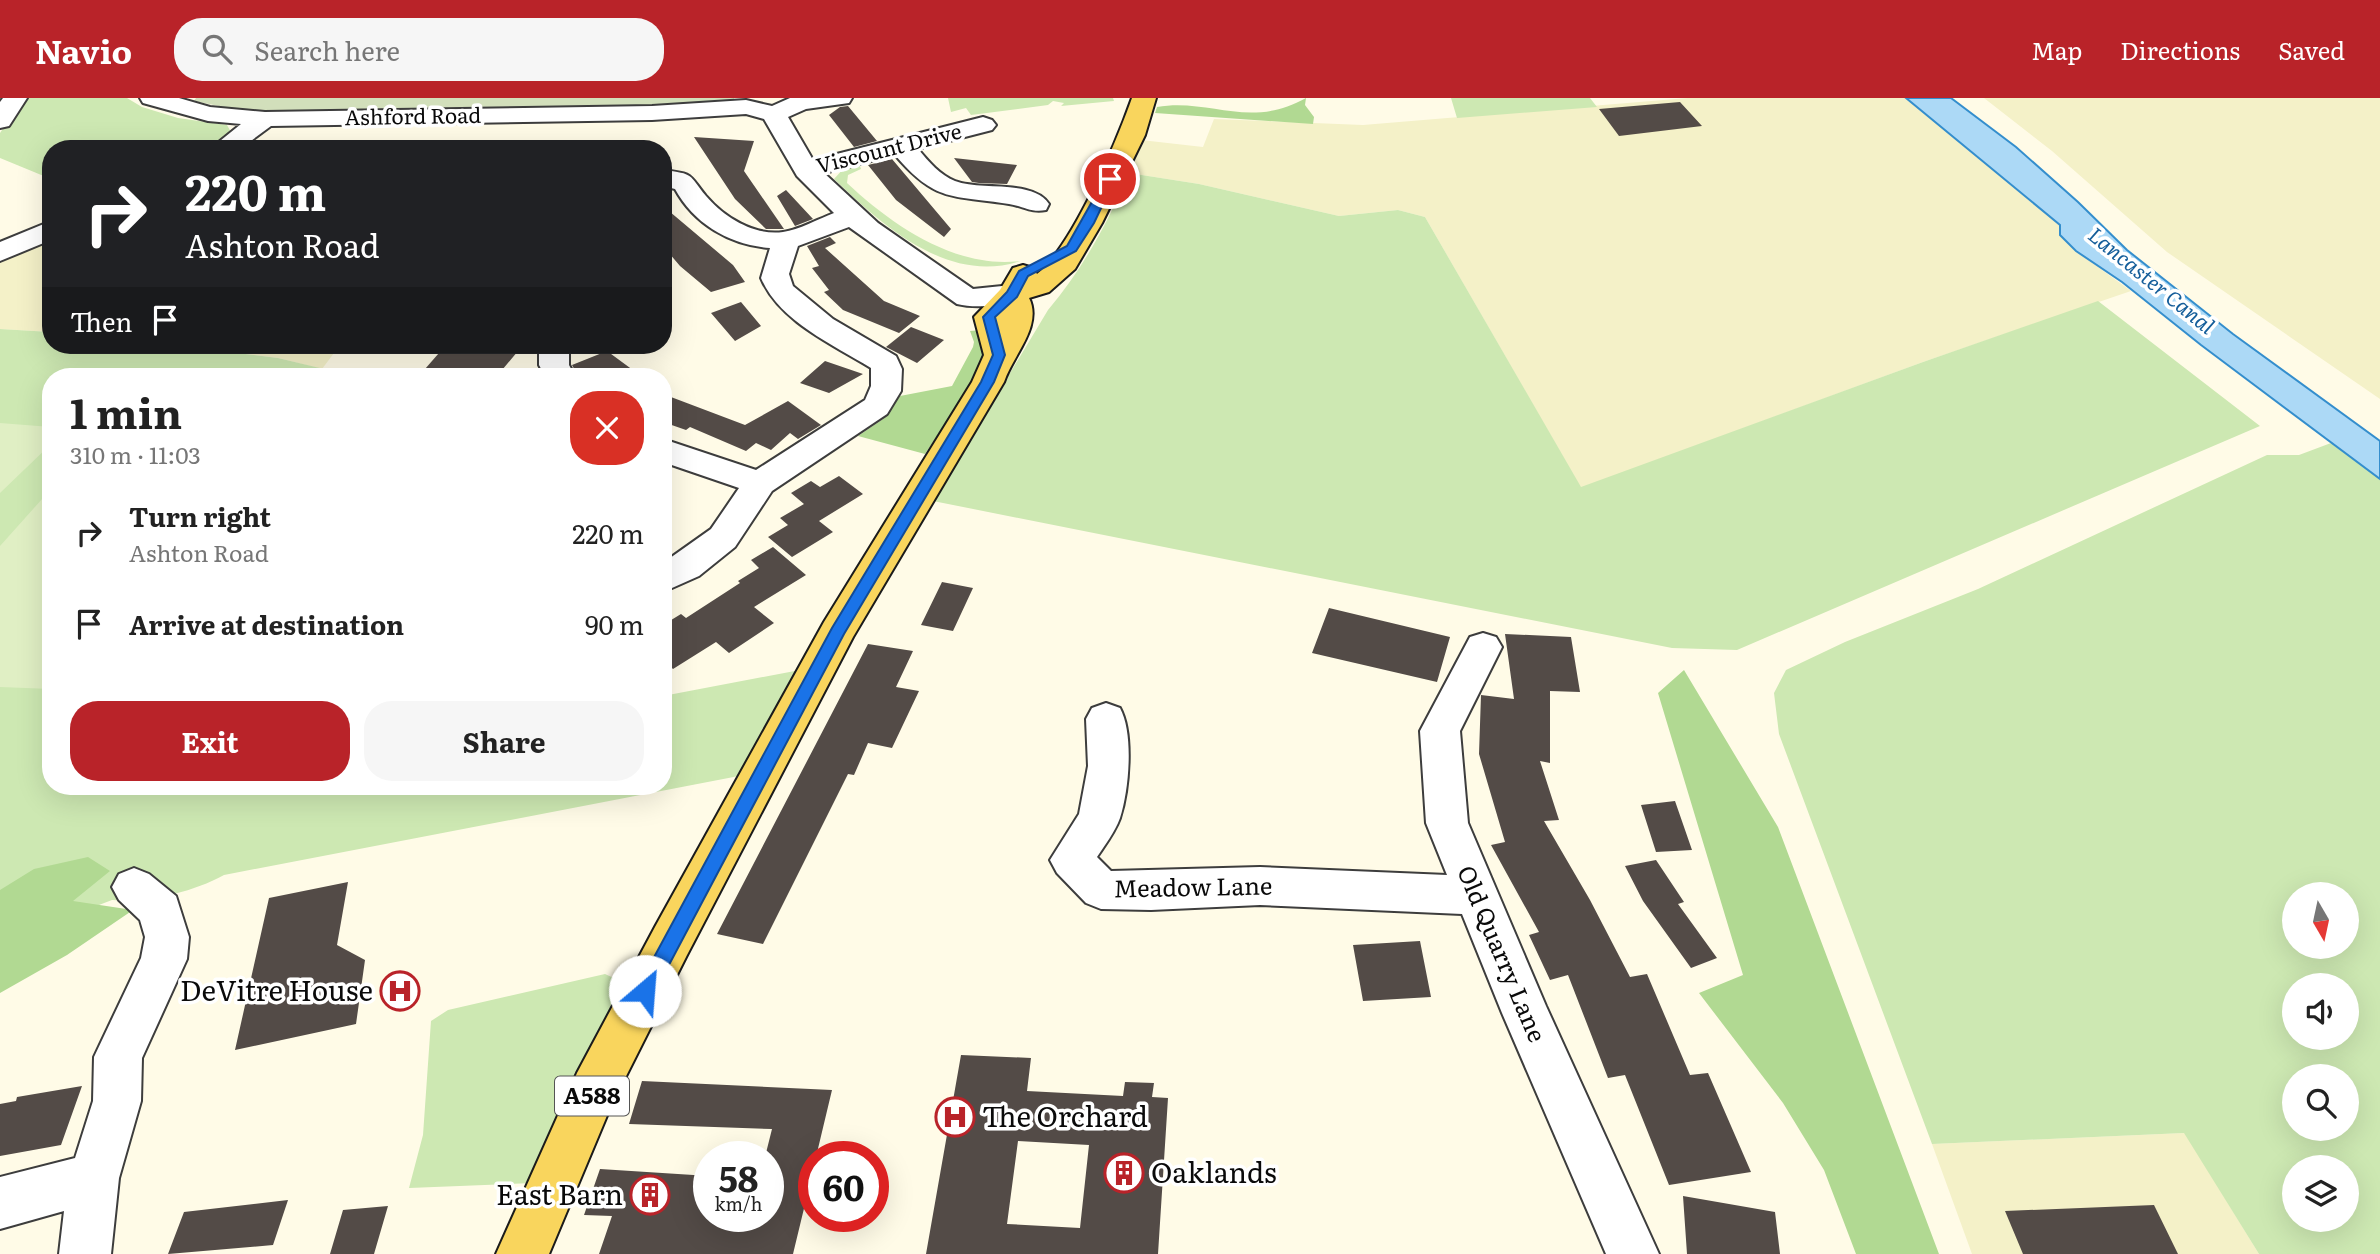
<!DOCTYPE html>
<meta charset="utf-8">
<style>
body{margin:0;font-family:Literata,serif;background:#f6f6f6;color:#222;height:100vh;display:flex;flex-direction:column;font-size:26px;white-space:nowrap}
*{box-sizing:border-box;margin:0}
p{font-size:23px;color:#767676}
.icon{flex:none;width:38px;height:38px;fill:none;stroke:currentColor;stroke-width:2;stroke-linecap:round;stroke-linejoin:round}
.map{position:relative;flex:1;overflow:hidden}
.panel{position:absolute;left:42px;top:270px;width:630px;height:427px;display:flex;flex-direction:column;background:#fff;border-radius:28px;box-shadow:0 7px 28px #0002}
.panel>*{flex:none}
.hud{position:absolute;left:42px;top:42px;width:630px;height:214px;border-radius:28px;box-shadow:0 7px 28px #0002;background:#202124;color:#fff;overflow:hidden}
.needle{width:46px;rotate:171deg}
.fabs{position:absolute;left:2282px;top:784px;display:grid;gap:14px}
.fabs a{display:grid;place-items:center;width:77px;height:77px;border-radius:50%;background:#fff;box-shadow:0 7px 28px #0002;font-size:35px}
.speed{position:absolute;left:693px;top:1043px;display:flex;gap:14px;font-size:35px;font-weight:700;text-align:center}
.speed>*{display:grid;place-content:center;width:91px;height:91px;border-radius:50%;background:#fff;box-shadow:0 7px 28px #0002;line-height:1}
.speed small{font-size:18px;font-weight:400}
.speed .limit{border:10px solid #d22;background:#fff;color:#111}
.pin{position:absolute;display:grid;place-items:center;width:60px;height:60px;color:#fff;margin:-30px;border:4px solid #fff;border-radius:50%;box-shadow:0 2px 7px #0007}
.me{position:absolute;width:77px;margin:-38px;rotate:27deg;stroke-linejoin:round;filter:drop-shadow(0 0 5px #0008)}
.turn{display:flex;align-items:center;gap:24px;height:147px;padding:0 28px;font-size:32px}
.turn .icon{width:91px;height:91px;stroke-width:2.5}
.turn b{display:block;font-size:49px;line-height:60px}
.then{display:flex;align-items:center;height:66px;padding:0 28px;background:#0003;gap:14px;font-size:26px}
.round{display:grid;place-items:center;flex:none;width:74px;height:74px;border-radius:28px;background:#f6f6f6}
.overview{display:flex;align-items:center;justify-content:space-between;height:119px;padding:0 28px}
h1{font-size:42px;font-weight:700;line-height:52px}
.cta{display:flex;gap:14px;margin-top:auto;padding:14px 28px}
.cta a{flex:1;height:80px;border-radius:28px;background:#b92329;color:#fff;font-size:28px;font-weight:700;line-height:80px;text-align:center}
.cta a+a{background:#f6f6f6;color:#222}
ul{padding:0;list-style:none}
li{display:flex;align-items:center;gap:21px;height:91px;padding:0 28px}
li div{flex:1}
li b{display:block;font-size:26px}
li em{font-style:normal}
header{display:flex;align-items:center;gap:42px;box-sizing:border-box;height:98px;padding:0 35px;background:#b92329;color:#fff}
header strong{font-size:33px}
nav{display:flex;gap:38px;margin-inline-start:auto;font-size:24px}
.search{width:490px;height:63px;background:#f6f6f6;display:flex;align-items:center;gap:18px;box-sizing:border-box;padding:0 24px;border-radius:28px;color:#767676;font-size:26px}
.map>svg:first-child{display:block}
.farmland{fill:#f4f1c8}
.green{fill:#cde8b2;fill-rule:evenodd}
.forest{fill:#b1d992}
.cemetery{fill:#d2dfbb}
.pitch{fill:#e0efc4}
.water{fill:#acd9f6;stroke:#348ecd;stroke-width:2}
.building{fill:#534b47;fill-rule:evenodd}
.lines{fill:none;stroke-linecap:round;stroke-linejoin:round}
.minor-casing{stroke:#3d3d3d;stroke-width:4}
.major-casing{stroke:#1b1b1b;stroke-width:4}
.minor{fill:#fff;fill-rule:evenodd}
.major{fill:#f9d55d;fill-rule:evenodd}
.route{fill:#1a73e8;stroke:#114b97;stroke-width:2}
.labels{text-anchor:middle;stroke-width:7;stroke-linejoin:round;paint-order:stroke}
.far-street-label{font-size:21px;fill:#0a0a0a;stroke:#fff}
.far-water-label{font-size:21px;font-style:italic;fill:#155e9a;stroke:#fff}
.shield{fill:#fff;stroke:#545454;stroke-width:2}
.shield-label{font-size:23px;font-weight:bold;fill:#0a0a0a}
.street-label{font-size:24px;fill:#0a0a0a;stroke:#fff}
.near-poi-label{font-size:28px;fill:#0a0a0a;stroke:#fff;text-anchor:end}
</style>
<header>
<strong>Navio</strong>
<div class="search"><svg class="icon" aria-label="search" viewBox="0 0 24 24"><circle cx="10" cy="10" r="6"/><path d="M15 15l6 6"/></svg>Search here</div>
<nav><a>Map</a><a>Directions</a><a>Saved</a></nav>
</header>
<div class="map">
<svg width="2380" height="1156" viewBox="0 0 2380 1156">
<rect width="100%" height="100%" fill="#fffbe7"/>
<!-- farmland -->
<path class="farmland" d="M1688 0H1906L2060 127V137L2076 153 2131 193 1923 264 1581 390 1425 119 1398 112 1339 118 1199 86 1129 75 1141 42 1203 49 1214 21 1363 27Z
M1984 0H2380V301L2167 154 2052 53Z
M51 139V234L0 231V163Z
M171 247H340L322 271 278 260Z
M2185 1035 2259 1156H1972L1932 1046Z"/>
<!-- green -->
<path class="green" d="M24 0H127L142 9 178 20 227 27 232 36 207 51H51V81L0 60V35Z
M948 0H1113L1114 3 1061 8 1064 5 1053 3 1048 7 971 17 966 10 951 14Z
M1451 0H1590L1597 9 1457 20Z
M859 65 861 71 848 77 847 85C892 127 955 171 1020 163 948 187 882 127 834 81L845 69Z
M1129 75 1199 86 1339 118 1398 112 1425 119 1581 389 1923 264 2098 203 2260 328 1737 552 1672 550 933 403 1048 212C1084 169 1107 126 1129 75Z
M0 231 51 234V247H171L278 260 353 278H51V688H663V598L800 572 744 677 224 777C191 795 149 804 112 802L0 845Z
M2331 345 2380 381V1156H2259L2184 1035 1932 1046 1779 636 1774 595 1786 572 1845 544 1978 491 2267 357H2299ZM2294 796H2347V849H2294ZM2294 887H2347V940H2294ZM2294 978H2347V1031H2294ZM2294 1069H2347V1122H2294Z
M605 876 616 881 613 903 533 1085 409 1090 423 1037 431 923 448 912Z"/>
<!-- forest -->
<path class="forest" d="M1306 0 1305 7 1314 19 1313 26 1155 15 1157 9C1211 0 1248 32 1306 0Z
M982 232 985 252 977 278 925 356 858 338 883 321 900 298 952 288 973 249 974 244 970 233Z
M1684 572 1778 729 1939 1156H1856L1824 1072 1783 1005 1699 895 1743 877 1658 595Z
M88 759 110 773 73 803 133 812 67 857 0 895V792L34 771Z"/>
<!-- cemetery -->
<path class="cemetery" d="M196 0H734V4L659 6 643 9 290 14 234 11 194 3Z"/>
<!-- pitch -->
<path class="pitch" d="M0 325 51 329V346L0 395Z
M51 391V591L0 589V448Z"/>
<!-- water -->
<path class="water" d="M1906 0H1951L2016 49 2078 104 2127 152 2233 236 2380 343V381L2201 247 2122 184 2076 153 2060 137V127Z"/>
<!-- building -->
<path class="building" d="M1680 4 1702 28 1619 38 1599 11Z
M848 8 877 43 854 49 829 17 840 9Z
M694 39 754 43 744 73 784 131H766L735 101Z
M954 60 1017 67 1007 86 979 85 972 84Z
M892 61 951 131 944 139 896 102 868 67Z
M786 92 813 121 795 128 777 98Z
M663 108 733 167 745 184 711 194 680 168 663 148Z
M830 139 836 145 825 150 884 203 920 218 899 235 843 212 824 194 829 192 812 170 819 168 807 148Z
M741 204 761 228 735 243 711 215Z
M911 229 944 242 917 265 886 249Z
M446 247H523L497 278 425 271Z
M607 253 641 278H578L572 267Z
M825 263 863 276 829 295 800 285Z
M663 296 745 327 788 303 821 327 798 341 790 335 771 352 756 345 746 353 690 329 686 332 663 324Z
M839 378 863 396 819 423 833 434 792 459 768 439 788 427 780 420 804 406 791 395 811 383 820 389Z
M773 449 806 477 754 509 774 525 729 555 716 544 673 571 663 561V527L681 516 686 520 740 485 738 483 759 470 751 462Z
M942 484 973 490 953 533 921 527Z
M1329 510 1450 539 1437 584 1312 555Z
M1505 536 1571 539 1580 594 1550 593V665L1540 663 1559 722 1544 723 1590 802 1630 879 1647 876 1690 977 1708 975 1751 1074 1669 1087 1625 977 1608 980 1568 877 1550 882 1529 837 1539 834 1491 747 1505 744 1479 656 1481 597 1514 601Z
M868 546 913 553 896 589 919 593 892 650 868 645 854 677 848 676 763 846 717 836Z
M1675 703 1692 752 1656 754 1641 707Z
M1656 762 1684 804 1678 806 1717 860 1691 870 1643 803 1625 768Z
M348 784 337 847 365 862 356 926 235 952 269 800Z
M1420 843 1431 899 1363 903 1353 847Z
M961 957 1031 960 1027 993 1123 998 1125 984 1154 985 1152 999 1168 1000 1158 1156H926ZM1018 1043 1089 1047 1080 1130 1007 1126Z
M642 983 832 992 816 1059H814V1069L793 1156H599L612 1118 584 1117 600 1071 709 1078V1118H768V1059H765L772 1031 629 1026Z
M82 988 61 1047 0 1058V1006L16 1003 17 999Z
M1683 1098 1775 1114 1780 1156H1687Z
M288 1102 273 1147 168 1156 184 1114Z
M2154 1107 2178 1156H2023L2005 1113Z
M388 1108 374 1156H330L343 1112Z"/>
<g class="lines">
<!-- minor casing -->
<g class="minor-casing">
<path id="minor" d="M3 0H27L9 28 0 30V4Z
M140 0H179L210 9 265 14 652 8 746 2 772 8 790 0H852L849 5 806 11 788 19 813 62 983 19 992 22 996 27 992 32 918 51C929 64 940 77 955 83 981 93 1033 81 1049 106L1046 112C1031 115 1023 108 1009 106 952 97 936 105 895 57L824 75 878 125 973 191 1012 187 1022 190 1027 196 1022 202C1002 207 977 211 957 206L849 129 798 148 789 176 793 188 833 221 896 258 902 271 901 293 887 316 772 393 735 449 699 478 663 494V465L711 431 739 390 663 364V341L756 372 865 302 871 288V270C832 246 779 223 761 180L770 150C730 147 694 126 675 91L663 88V72C695 76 688 76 706 98 724 119 754 138 783 134 799 132 818 121 834 115L797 78 764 21 746 16 652 22 271 28 240 51H210L241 26 208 23 143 5Z
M51 123V142L0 163V144Z
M539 247H569V267L575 278H545L539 267Z
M1483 535 1496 539 1502 549 1460 633 1468 725 1546 908 1659 1156H1606L1502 915 1462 816 1260 807 1151 812 1101 811 1086 805 1057 775 1050 762 1079 716 1088 668 1086 621 1092 610 1106 605 1120 610C1134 636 1129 692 1120 720 1115 734 1105 747 1097 759L1111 773 1260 769 1447 777 1426 725 1420 633 1470 539Z
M134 770 149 776 176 798 189 839 187 861 142 960 141 1003 119 1080 111 1156H59L64 1113 0 1131V1079L75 1060 93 1003 94 959 141 860 145 839 140 822 119 802 112 789 119 776Z"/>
</g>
<!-- major casing -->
<g class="major-casing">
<path id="major" d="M1132 0H1156L1145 37 1102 125 1075 171 1049 194 1029 200C1043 228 1013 257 1004 284L853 539 687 857 611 1008 549 1156H496L577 975 655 829 824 524 972 284 984 257 974 219 1000 192 1013 170 1023 167 1033 170 1037 176C1072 149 1117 43 1132 0Z"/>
</g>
<!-- minor -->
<use href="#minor" class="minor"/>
<!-- major -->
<use href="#major" class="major"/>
</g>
<!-- route -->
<path class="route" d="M1106 79 1115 81 1094 125 1076 153 1028 178 1017 199 995 219 1005 257 994 284 844 536 652 899 645 902 639 899 636 893 639 887 832 530 981 284 993 257 983 219 1007 194 1019 173 1067 148Z"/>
<!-- icons -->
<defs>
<g id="hospital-ring" transform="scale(2.0125)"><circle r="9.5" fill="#fff" stroke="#b92329" stroke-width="1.5"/><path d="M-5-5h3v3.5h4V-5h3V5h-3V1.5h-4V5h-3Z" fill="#b92329"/></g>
<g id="building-ring" transform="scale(2.0125)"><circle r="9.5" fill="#fff" stroke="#b92329" stroke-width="1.5"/><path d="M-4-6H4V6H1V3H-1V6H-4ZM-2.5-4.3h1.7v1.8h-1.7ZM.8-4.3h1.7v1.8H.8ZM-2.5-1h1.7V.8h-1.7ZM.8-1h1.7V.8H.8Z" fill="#b92329"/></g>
</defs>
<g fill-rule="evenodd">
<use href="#hospital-ring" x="400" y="893"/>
<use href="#hospital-ring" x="955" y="1019"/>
<use href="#building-ring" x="1124" y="1075"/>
<use href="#building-ring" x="650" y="1097"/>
</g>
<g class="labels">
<!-- far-street labels -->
<g class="far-street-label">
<text transform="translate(413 19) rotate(-1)" y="7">Ashford Road</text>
<text transform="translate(889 51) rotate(-14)" y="7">Viscount Drive</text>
</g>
<!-- far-water labels -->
<g class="far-water-label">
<text transform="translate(2151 183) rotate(39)" y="7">Lancaster Canal</text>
</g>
<!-- shield labels -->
<rect class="shield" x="555" y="978.5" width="74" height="39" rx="5"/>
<g class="shield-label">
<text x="592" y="1006">A588</text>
</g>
<!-- street labels -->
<g class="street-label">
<text transform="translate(1193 790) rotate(-1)" y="8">Meadow Lane</text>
<text transform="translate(1501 856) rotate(67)" y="8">Old Quarry Lane</text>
</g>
<!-- near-poi labels -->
<g class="near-poi-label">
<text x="373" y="903">DeVitre House</text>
<text x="982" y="1029" text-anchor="start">The Orchard</text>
<text x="1151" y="1085" text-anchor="start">Oaklands</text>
<text x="623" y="1107">East Barn</text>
</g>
</g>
</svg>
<div class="fabs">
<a><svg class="needle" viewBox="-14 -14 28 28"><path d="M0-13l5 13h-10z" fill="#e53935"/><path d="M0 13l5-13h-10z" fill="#767676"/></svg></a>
<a><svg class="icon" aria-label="sound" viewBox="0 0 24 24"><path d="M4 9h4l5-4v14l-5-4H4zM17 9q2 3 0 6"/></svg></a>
<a><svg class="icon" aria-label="search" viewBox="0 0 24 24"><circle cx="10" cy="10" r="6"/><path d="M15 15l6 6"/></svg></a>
<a><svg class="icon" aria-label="layers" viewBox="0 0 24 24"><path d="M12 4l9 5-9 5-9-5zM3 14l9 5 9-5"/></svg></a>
</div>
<div class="speed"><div>58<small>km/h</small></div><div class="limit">60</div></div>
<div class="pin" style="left:1110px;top:81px;background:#d93025"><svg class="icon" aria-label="arrive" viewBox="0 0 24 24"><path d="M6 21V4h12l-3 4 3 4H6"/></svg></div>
<svg class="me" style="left:645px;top:893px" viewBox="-20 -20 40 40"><circle r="19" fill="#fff"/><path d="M0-13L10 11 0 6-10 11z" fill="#1a73e8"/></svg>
<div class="hud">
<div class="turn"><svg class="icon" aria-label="right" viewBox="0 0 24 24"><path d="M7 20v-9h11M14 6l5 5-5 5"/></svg><div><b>220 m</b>Ashton Road</div></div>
<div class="then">Then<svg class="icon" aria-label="arrive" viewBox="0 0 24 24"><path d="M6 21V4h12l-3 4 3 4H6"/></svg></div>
</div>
<section class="panel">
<div class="overview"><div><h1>1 min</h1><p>310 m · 11:03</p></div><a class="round" style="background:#d93025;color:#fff"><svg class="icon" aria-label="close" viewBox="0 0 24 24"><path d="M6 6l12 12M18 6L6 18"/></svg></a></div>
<ul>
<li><svg class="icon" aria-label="right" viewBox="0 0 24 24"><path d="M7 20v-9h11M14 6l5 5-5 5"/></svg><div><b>Turn right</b><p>Ashton Road</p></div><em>220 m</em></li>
<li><svg class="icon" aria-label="arrive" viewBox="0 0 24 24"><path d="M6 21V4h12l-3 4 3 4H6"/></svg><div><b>Arrive at destination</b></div><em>90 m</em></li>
</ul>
<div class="cta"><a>Exit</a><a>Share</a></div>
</section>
</div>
